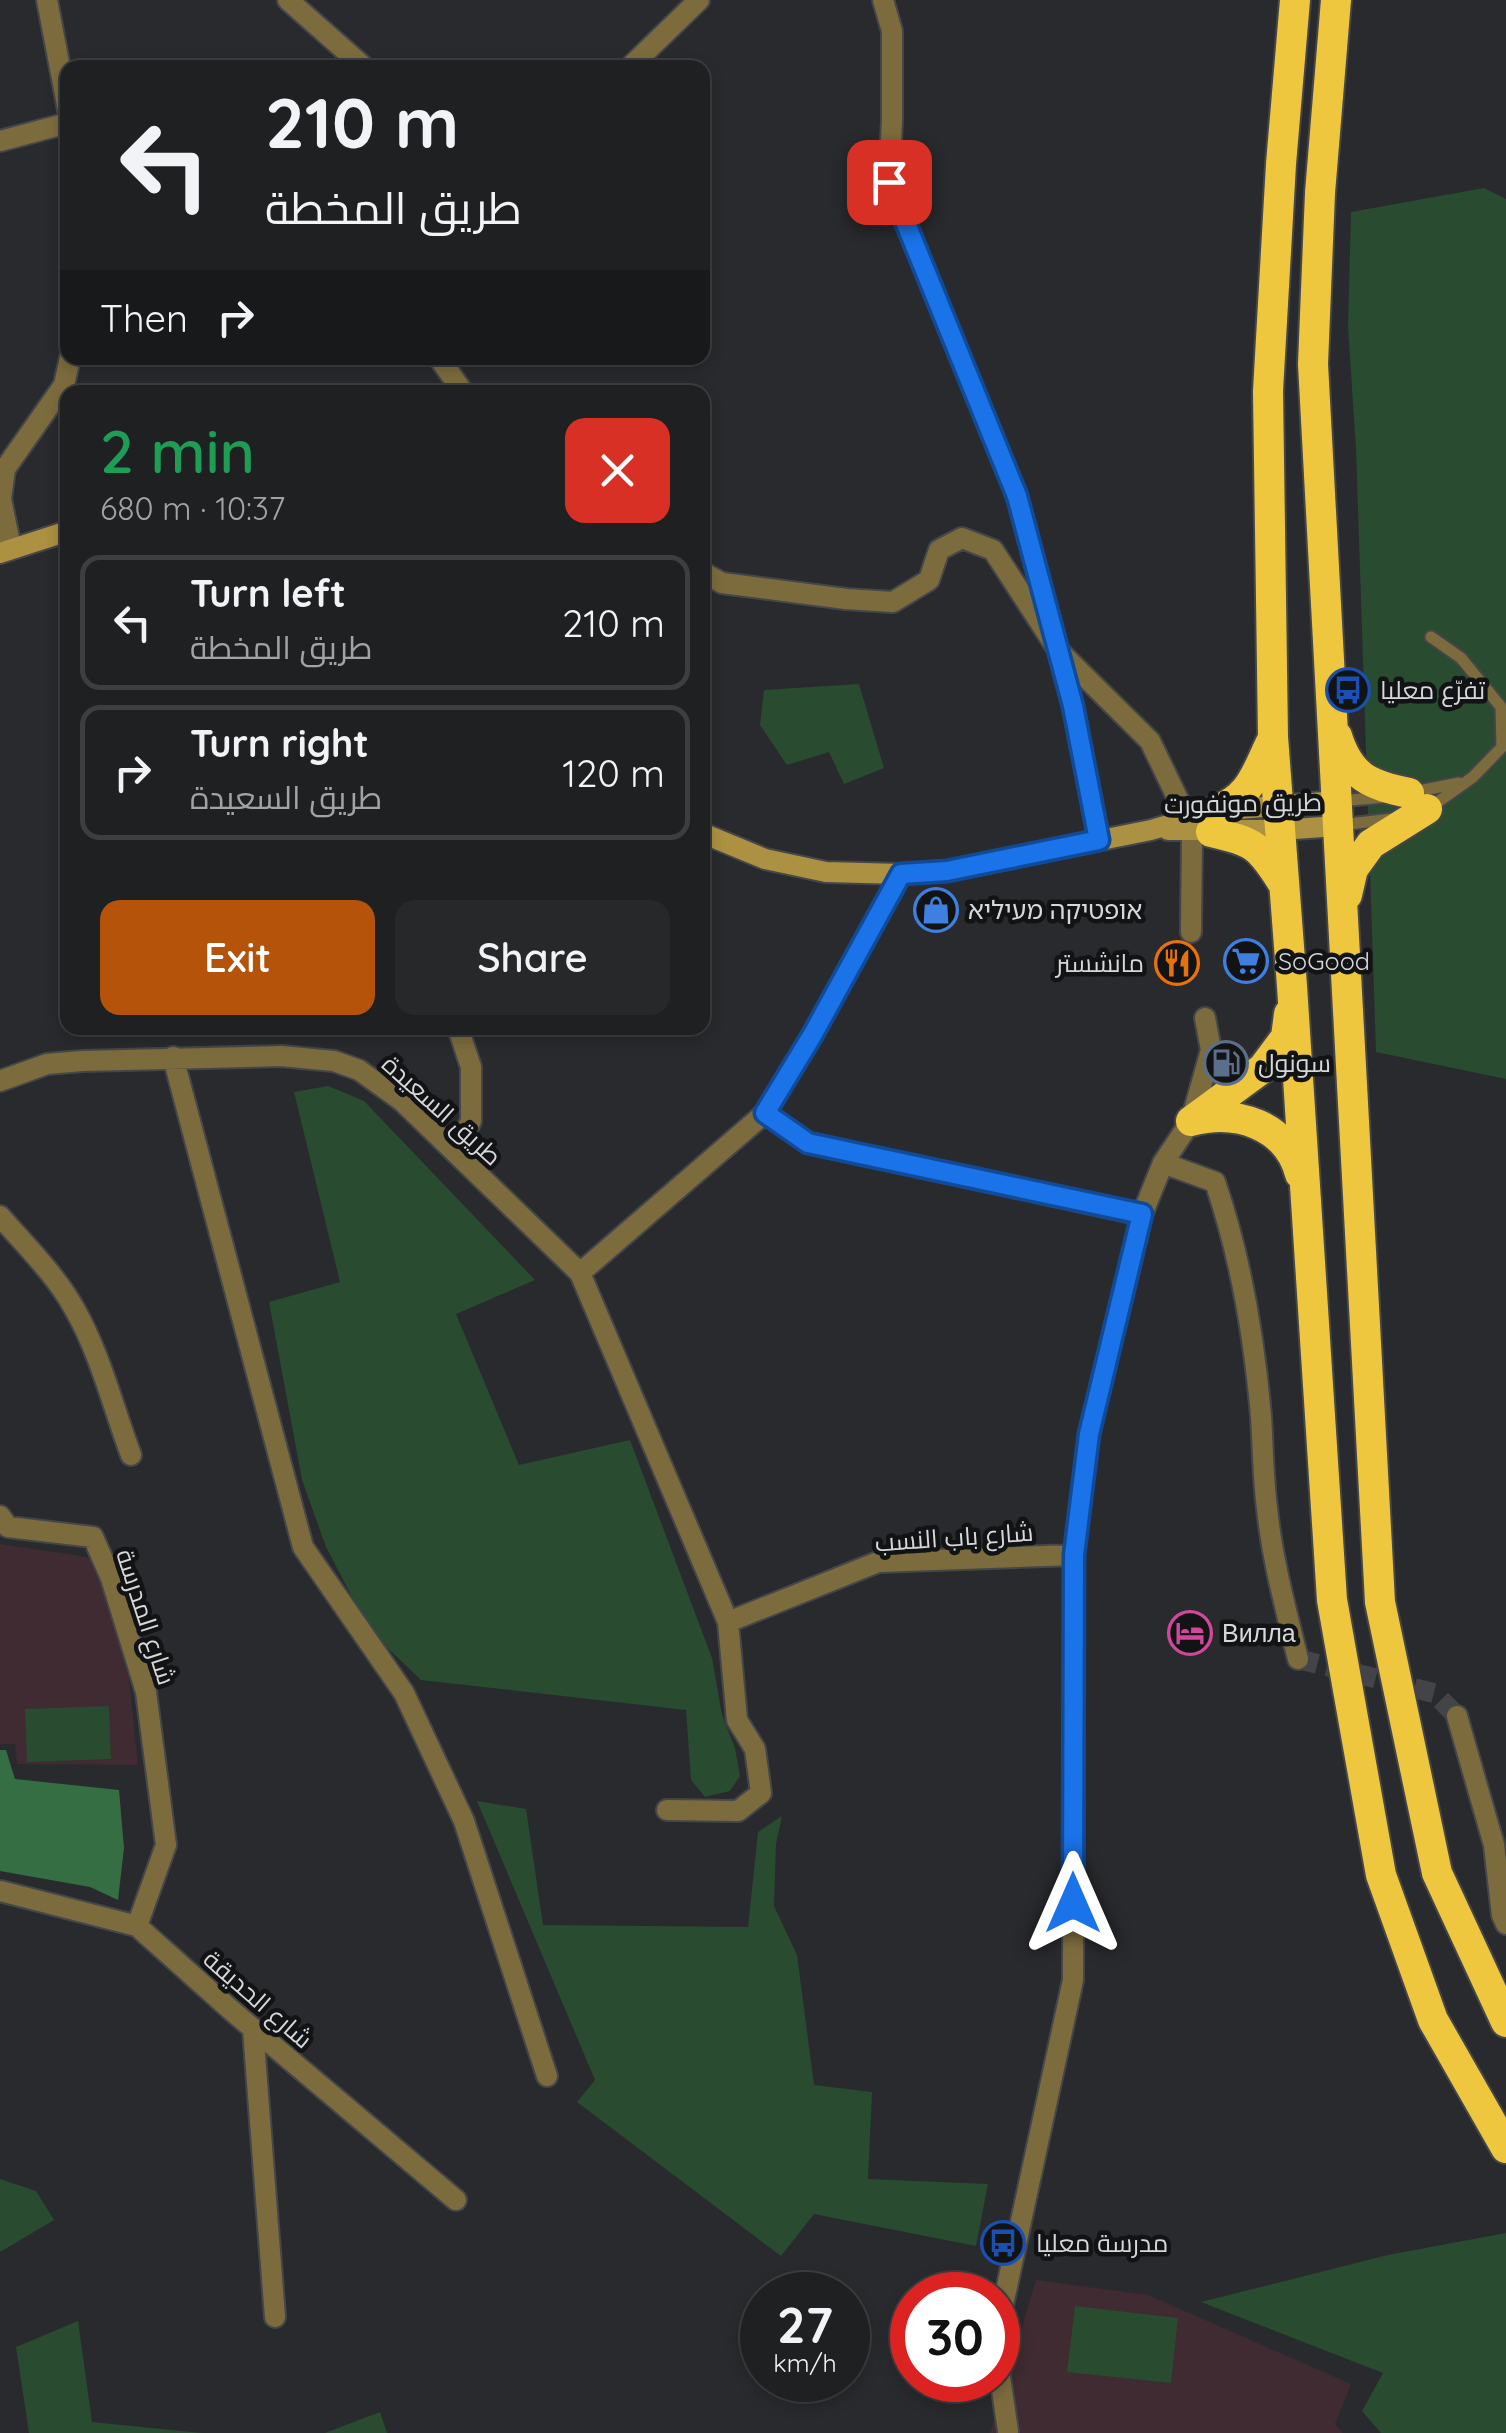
<!DOCTYPE html>
<meta charset="utf-8">
<style>
body{margin:0;font-family:Quicksand,Cairo,"Noto Sans Hebrew",sans-serif;background:#27282a;color:#f1f3f6;height:100vh;display:flex;flex-direction:column;font-size:38px;white-space:nowrap}
*{box-sizing:border-box;margin:0}
p{font-size:32px;color:#a1a3a5}
.icon{flex:none;width:55px;height:55px;fill:none;stroke:currentColor;stroke-width:2;stroke-linecap:round;stroke-linejoin:round}
.map{position:relative;flex:1;overflow:hidden}
.details{position:absolute;left:60px;top:385px;width:650px;height:650px;display:flex;flex-direction:column;background:#1f2022;border-radius:20px;box-shadow:0 5px 15px #0003,0 0 0 2px #3c3e40}
.details>*{flex:none}
.top-card{position:absolute;left:60px;top:60px;width:650px;height:305px;border-radius:20px;box-shadow:0 5px 15px #0003,0 0 0 2px #3c3e40;background:#1f2022;color:#f1f3f6;overflow:hidden}
.speed{position:absolute;left:740px;top:2272px;display:flex;gap:20px;font-size:50px;font-weight:700;text-align:center}
.speed>*{display:grid;place-content:center;width:130px;height:130px;border-radius:50%;background:#1f2022;box-shadow:0 5px 15px #0003,0 0 0 2px #3c3e40;line-height:1}
.speed small{font-size:25px;font-weight:400}
.speed .limit{border:15px solid #d22;background:#fff;color:#111}
.pin{position:absolute;display:grid;place-items:center;width:85px;height:85px;color:#fff;margin:-42px;border-radius:20px;box-shadow:0 5px 15px #0006}
.me{position:absolute;width:110px;margin:-55px;rotate:0deg;stroke-linejoin:round;filter:drop-shadow(0 0 8px #0008)}
.turn{display:flex;align-items:center;gap:35px;height:210px;padding:0 40px;font-size:45px}
.turn .icon{width:130px;height:130px;stroke-width:2.5}
.turn b{display:block;font-size:70px;line-height:85px}
.then{display:flex;align-items:center;height:95px;padding:0 40px;background:#0003;gap:20px;font-size:38px}
.round{display:grid;place-items:center;flex:none;width:105px;height:105px;border-radius:20px;background:#27282a}
.overview{display:flex;align-items:center;justify-content:space-between;height:170px;padding:0 40px}
h1{font-size:60px;font-weight:600;line-height:75px;color:#1e9e55}
.button{display:flex;gap:20px;margin-top:auto;padding:20px 40px}
.button a{flex:1;height:115px;border-radius:20px;background:#b45309;color:#fff;font-size:40px;font-weight:600;line-height:115px;text-align:center}
.button a+a{background:#27282a;color:#f1f3f6}
ul{padding:0;list-style:none}
li{display:flex;align-items:center;gap:30px;height:135px;margin:0 20px 15px;padding:0 20px;border:5px solid #3c3e40;border-radius:20px}
li div{flex:1}
li b{display:block;font-size:38px}
li em{font-style:normal}
.map>svg:first-child{display:block}
.education{fill:#3f2b31}
.green{fill:#294b30}
.forest{fill:#346e42}
.lines{fill:none;stroke-linecap:round;stroke-linejoin:round}
.street-tunnel{stroke:#434447;stroke-width:20;stroke-dasharray:20 10;stroke-linecap:butt}
.lane-casing{stroke:#454649;stroke-width:15}
.street-casing{stroke:#454649;stroke-width:24}
.secondary-casing{stroke:#454649;stroke-width:24}
.highway-casing{stroke:#454649;stroke-width:34}
.lane{stroke:#7c6c3d;stroke-width:11}
.street{stroke:#7c6c3d;stroke-width:20}
.secondary{stroke:#ab9141;stroke-width:20}
.highway{stroke:#efc73f;stroke-width:30}
.route-casing{stroke:#114b97;stroke-width:25}
.route{stroke:#1a73e8;stroke-width:18}
.labels{text-anchor:middle;stroke-width:9;stroke-linejoin:round;paint-order:stroke}
.poi-label{font-size:25px;fill:#d8d8db;stroke:#121314;text-anchor:start}
.street-label{font-size:25px;fill:#d8d8db;stroke:#121314}
</style>
<div class="map">
<svg width="1506" height="2433" viewBox="0 0 1506 2433">
<rect width="100%" height="100%" fill="#292a2d"/>
<!-- education -->
<path class="education" d="M0 1544 94 1558 129 1678 138 1765 17 1764 15 1744H0Z
M1036 2280 1148 2295 1351 2384 1335 2424 1343 2433H990Z"/>
<!-- green -->
<path class="green" d="M1484 188 1506 199V1079L1376 1052 1356 449 1348 327 1351 212Z
M859 684 884 768 844 784 829 752 787 765 760 725 764 690Z
M328 1086 364 1101 535 1280 456 1314 519 1465 630 1440 712 1658 722 1715 735 1748 740 1776 730 1791 705 1797 691 1780 686 1710 421 1680 370 1631 326 1547 302 1480 269 1302 340 1282 294 1092Z
M109 1706 111 1759 27 1762 25 1709Z
M477 1801 526 1809 543 1925 748 1927 758 1832 782 1816 776 1844 774 1906 797 1955 814 2085 872 2092 868 2179 988 2184 976 2246 814 2214 781 2256 577 2102 595 2080Z
M0 2179 36 2191 54 2220 0 2252Z
M1506 2233V2433H1381L1362 2411 1383 2373 1201 2302 1388 2255Z
M1075 2306 1178 2318 1171 2383 1067 2372Z
M78 2321 92 2422 202 2433H29L16 2347Z
M380 2412 387 2433H325Z"/>
<!-- forest -->
<path class="forest" d="M0 1750H6L15 1779 119 1790 124 1848 118 1900 90 1887 0 1871Z"/>
<g class="lines">
<!-- street-tunnel -->
<path class="street-tunnel" d="M1298 1659 1434 1693 1457 1716"/>
<!-- lane casing -->
<g class="lane-casing">
<path id="lane" d="M1408 793 1459 783
M1339 801 1385 797
M1428 809 1473 777 1502 747 1501 707 1461 658 1431 637
M1340 825 1392 819"/>
</g>
<!-- street casing -->
<g class="street-casing">
<path id="street" d="M47 0 68 110
M288 0 365 68
M883 0 892 31V120L889 182 1017 497 1073 707 1099 840
M629 68 699 0
M0 141 68 123
M439 358 463 392
M11 548 1 499 5 469 64 385 70 358
M702 572 722 583 846 599 893 602 929 580 939 550 962 538 993 550 1058 650 1150 741 1187 818
M1191 932 1192 831
M173 1057 303 1547 404 1693 464 1821 547 2076
M0 1081 47 1064 82 1061 281 1056 334 1061 359 1070 402 1101 580 1273 728 1622 737 1720 755 1749 761 1793 738 1811 667 1810
M765 1113 808 1143 1142 1215
M455 1152 471 1121V1067L458 1028
M1163 1163 1215 1182C1241 1258 1254 1336 1261 1416 1263 1447 1263 1478 1267 1508 1272 1559 1286 1610 1298 1659
M0 1216C25 1245 55 1274 74 1308 100 1353 113 1407 131 1455
M580 1273 765 1113 813 1034 901 874
M0 1516 8 1527 93 1537 111 1578 146 1692 166 1845 137 1926
M728 1622 878 1562 1074 1555
M1457 1716 1494 1845 1502 1915 1506 1924
M0 1891 137 1926 231 2010 456 2200
M253 2029 275 2317
M998 2328 1073 1980 1074 1555 1089 1434 1142 1215 1163 1163 1191 1121 1211 1050 1205 1018
M998 2363 1008 2431"/>
</g>
<!-- secondary casing -->
<g class="secondary-casing">
<path id="secondary" d="M0 553 68 531
M1168 830H1280L1337 826
M702 833 765 859 826 872 901 874 947 871 1151 830 1215 811 1335 801"/>
</g>
<!-- highway casing -->
<g class="highway-casing">
<path id="highway" d="M1295 0 1281 164 1268 391 1273 737 1292 986 1332 1600 1381 1875 1433 2020 1506 2148
M1336 0 1320 193 1313 364 1380 1602 1437 1873 1506 2022
M1337 736C1350 778 1371 785 1409 793
M1215 811C1252 796 1255 774 1272 740
M1211 832C1254 842 1259 845 1282 882
M1347 895 1353 869 1371 844 1427 809
M1191 1121 1263 1068 1286 1037 1289 1014
M1191 1121C1237 1109 1287 1125 1300 1174"/>
</g>
<!-- lane -->
<use href="#lane" class="lane"/>
<!-- street -->
<use href="#street" class="street"/>
<!-- secondary -->
<use href="#secondary" class="secondary"/>
<!-- highway -->
<use href="#highway" class="highway"/>
</g>
<g class="lines">
<!-- route casing -->
<g class="route-casing">
<path id="route" d="M889 182 1017 496 1073 706 1099 840 947 871 901 874 813 1034 765 1113 808 1143 1142 1214 1089 1434 1074 1555 1073 1903"/>
</g>
<!-- route -->
<use href="#route" class="route"/>
</g>
<!-- icons -->
<defs>
<g id="bus-ring" transform="scale(2.25)"><circle r="9.5" fill="#121314" stroke="#1a4fb4" stroke-width="1.5"/><path d="M-5-6H5V4H4V6H2V4H-2V6H-4V4H-5ZM-3.5-4V0h7V-4ZM-3.5 1.2v1.5H-2V1.2ZM2 1.2v1.5H3.5V1.2Z" fill="#1a4fb4"/></g>
<g id="shop-ring" transform="scale(2.25)"><circle r="9.5" fill="#121314" stroke="#3f7fe0" stroke-width="1.5"/><path d="M-5-2.5h2.3a2.7 3.5 0 0 1 5.4 0H5L5.5 6h-11ZM-1.5-2.5h3a1.5 2.3 0 0 0-3 0Z" fill="#3f7fe0"/></g>
<g id="supermarket-ring" transform="scale(2.25)"><circle r="9.5" fill="#121314" stroke="#3f7fe0" stroke-width="1.5"/><path d="M-6-5.5h2.5l.6 2H6L4.5 2H-2.5L-4.4-4H-6ZM-1.5 3.2a1.3 1.3 0 1 0 .1 0ZM3 3.2a1.3 1.3 0 1 0 .1 0Z" fill="#3f7fe0"/></g>
<g id="restaurant-ring" transform="scale(2.25)"><circle r="9.5" fill="#121314" stroke="#e8710a" stroke-width="1.5"/><path d="M-5-6h1v4h1v-4h1v4h1v-4h1v5L-1.5 .5V6h-2V.5L-5-1ZM5-6V6H3V1.5H1.5Q1.5-4 5-6Z" fill="#e8710a"/></g>
<g id="fuel-ring" transform="scale(2.25)"><circle r="9.5" fill="#121314" stroke="#5c6f8a" stroke-width="1.5"/><path d="M-5.5-6h7V0h2V4h1.3V-2.5L3-4.5l.8-.8L6-3V5H2.5V1h-1V6h-7ZM-4.2-4.7v3.2H.2V-4.7Z" fill="#5c6f8a"/></g>
<g id="hotel-ring" transform="scale(2.25)"><circle r="9.5" fill="#121314" stroke="#d1479c" stroke-width="1.5"/><path d="M-6-4.5h1.5V1H6V5H4.5V3h-9V5H-6ZM-4 0a1.8 1.8 0 1 1 3.6 0ZM.5 0V-2.5h3Q6-2.5 6 0Z" fill="#d1479c"/></g>
</defs>
<g fill-rule="evenodd">
<use href="#bus-ring" x="1348" y="690"/>
<use href="#shop-ring" x="936" y="910"/>
<use href="#supermarket-ring" x="1246" y="961"/>
<use href="#restaurant-ring" x="1177" y="963"/>
<use href="#fuel-ring" x="1226" y="1063"/>
<use href="#hotel-ring" x="1190" y="1633"/>
<use href="#bus-ring" x="1003" y="2243"/>
</g>
<g class="labels">
<!-- poi labels -->
<g class="poi-label">
<text x="1380" y="699">تفرّع معليا</text>
<text x="968" y="919">אופטיקה מעיליא</text>
<text x="1278" y="970">SoGood</text>
<text x="1144" y="972" text-anchor="end">مانشستر</text>
<text x="1258" y="1072">سونول</text>
<text x="1222" y="1642">Вилла</text>
<text x="1036" y="2252">مدرسة معليا</text>
</g>
<!-- street labels -->
<g class="street-label">
<text transform="translate(1243 803) rotate(-1)" y="9">طريق مونفورت</text>
<text transform="translate(442 1110) rotate(42)" y="9">طريق السعيدة</text>
<text transform="translate(954 1537) rotate(-4)" y="9">شارع باب النسب</text>
<text transform="translate(146 1617) rotate(72)" y="9">شارع المدرسة</text>
<text transform="translate(258 1999) rotate(41)" y="9">شارع الحديقة</text>
</g>
</g>
</svg>
<div class="speed"><div>27<small>km/h</small></div><div class="limit">30</div></div>
<div class="pin" style="left:889px;top:182px;background:#d93025"><svg class="icon" aria-label="arrive" viewBox="0 0 24 24"><path d="M6 21V4h12l-3 4 3 4H6"/></svg></div>
<svg class="me" style="left:1073px;top:1903px" viewBox="-20 -20 40 40"><path d="M0-17L14 15 0 8-14 15z" fill="#1a73e8" stroke="#fff" stroke-width="4"/></svg>
<div class="top-card">
<div class="turn"><svg class="icon" aria-label="left" viewBox="0 0 24 24"><path d="M17 20v-9H6M10 6l-5 5 5 5"/></svg><div><b>210 m</b>طريق المخطة</div></div>
<div class="then">Then<svg class="icon" aria-label="right" viewBox="0 0 24 24"><path d="M7 20v-9h11M14 6l5 5-5 5"/></svg></div>
</div>
<section class="details">
<div class="overview"><div><h1>2 min</h1><p>680 m · 10:37</p></div><a class="round" style="background:#d93025;color:#fff"><svg class="icon" aria-label="close" viewBox="0 0 24 24"><path d="M6 6l12 12M18 6L6 18"/></svg></a></div>
<ul>
<li><svg class="icon" aria-label="left" viewBox="0 0 24 24"><path d="M17 20v-9H6M10 6l-5 5 5 5"/></svg><div><b>Turn left</b><p>طريق المخطة</p></div><em>210 m</em></li>
<li><svg class="icon" aria-label="right" viewBox="0 0 24 24"><path d="M7 20v-9h11M14 6l5 5-5 5"/></svg><div><b>Turn right</b><p>طريق السعيدة</p></div><em>120 m</em></li>
</ul>
<div class="button"><a>Exit</a><a>Share</a></div>
</section>
</div>
